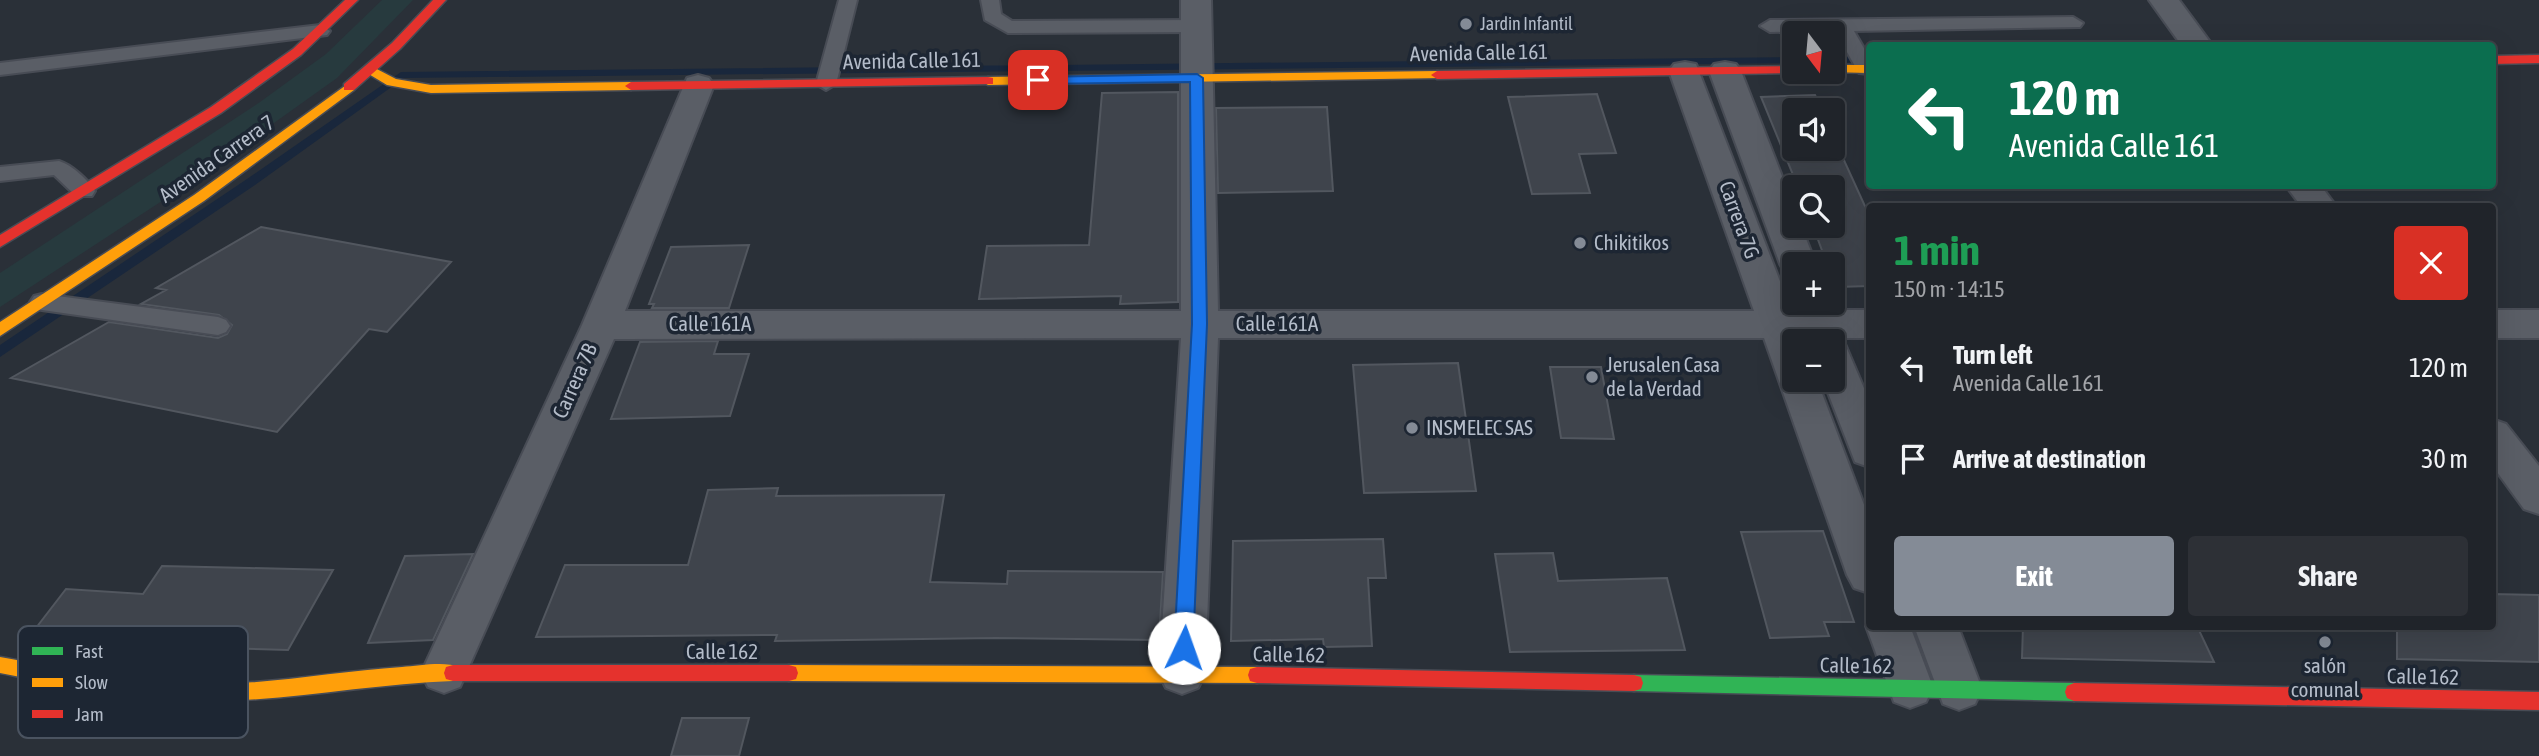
<!DOCTYPE html>
<meta charset="utf-8">
<style>
body{margin:0;font-family:"Asap Condensed",sans-serif;background:#2d3036;color:#f1f3f6;height:100vh;display:flex;flex-direction:column;font-size:26px;white-space:nowrap}
*{box-sizing:border-box;margin:0}
p{font-size:23px;color:#a2a4a8}
.icon{flex:none;width:38px;height:38px;fill:none;stroke:currentColor;stroke-width:2;stroke-linecap:round;stroke-linejoin:round}
.map{position:relative;flex:1;overflow:hidden}
.drawer{position:absolute;left:1866px;top:203px;width:630px;height:427px;display:flex;flex-direction:column;background:#20242a;border-radius:7px;box-shadow:0 7px 28px #0002,0 0 0 2px #3d4147}
.drawer>*{flex:none}
.top-card{position:absolute;left:1866px;top:42px;width:630px;height:147px;border-radius:7px;box-shadow:0 7px 28px #0002,0 0 0 2px #3d4147;background:#0b6e4f;color:#fff;overflow:hidden}
.needle{width:46px;rotate:164deg}
.tools{position:absolute;left:1782px;top:21px;display:grid;gap:14px}
.tools a{display:grid;place-items:center;width:63px;height:63px;border-radius:7px;background:#20242a;box-shadow:0 7px 28px #0002,0 0 0 2px #3d4147;font-size:35px}
.pin{position:absolute;display:grid;place-items:center;width:60px;height:60px;color:#fff;margin:-30px;border-radius:14px;box-shadow:0 4px 10px #0006}
.me{position:absolute;width:77px;margin:-38px;rotate:3deg;stroke-linejoin:round;filter:drop-shadow(0 0 5px #0008)}
.turn{display:flex;align-items:center;gap:24px;height:147px;padding:0 28px;font-size:32px}
.turn .icon{width:91px;height:91px;stroke-width:2.5}
.turn b{display:block;font-size:49px;line-height:60px}
.round{display:grid;place-items:center;flex:none;width:74px;height:74px;border-radius:7px;background:#2d3036}
.summary{display:flex;align-items:center;justify-content:space-between;height:119px;padding:0 28px}
h1{font-size:42px;font-weight:700;line-height:52px;color:#1e9e55}
.button{display:flex;gap:14px;margin-top:auto;padding:14px 28px}
.button a{flex:1;height:80px;border-radius:7px;background:#848b96;color:#fff;font-size:28px;font-weight:700;line-height:80px;text-align:center}
.button a+a{background:#2d3036;color:#f1f3f6}
ul{padding:0;list-style:none}
li{display:flex;align-items:center;gap:21px;height:91px;padding:0 28px}
li div{flex:1}
li b{display:block;font-size:26px}
li em{font-style:normal}
.map>svg:first-child{display:block}
.green{fill:#273a3e}
.lines{fill:none;stroke-linecap:round;stroke-linejoin:round}
.stream{fill:#19273c;fill-rule:evenodd}
.building{fill:#3f444c;stroke:#52575f;stroke-width:2}
.lane-casing{stroke:#484c55;stroke-width:4}
.street-casing{stroke:#484c55;stroke-width:4}
.fast-casing{stroke:#484c55;stroke-width:3}
.slow-casing{stroke:#484c55;stroke-width:3}
.jam-casing{stroke:#484c55;stroke-width:3}
.lane{fill:#5a5e66;fill-rule:evenodd}
.street{fill:#5a5e66;fill-rule:evenodd}
.fast{fill:#30b455;fill-rule:evenodd}
.slow{fill:#ff9f0a;fill-rule:evenodd}
.jam{fill:#e5322d;fill-rule:evenodd}
.route{fill:#1a73e8;stroke:#114b97;stroke-width:2}
.poi-dot{fill:#848b96;stroke:#1d2633;stroke-width:2.5}
.labels{text-anchor:middle;stroke-width:7;stroke-linejoin:round;paint-order:stroke}
.far-poi-label{font-size:18px;fill:#b4bcc9;stroke:#1d2633;text-anchor:start}
.street-label{font-size:21px;fill:#b4bcc9;stroke:#1d2633}
.poi-label{font-size:21px;fill:#b4bcc9;stroke:#1d2633;text-anchor:start}
.key{fill:#1d2633;stroke:#4a5360;stroke-width:2}
.key-label{font-size:19px;fill:#b4bcc9}
</style>
<div class="map">
<svg width="2539" height="756" viewBox="0 0 2539 756">
<rect width="100%" height="100%" fill="#2a3038"/>
<!-- green -->
<path class="green" d="M382 0H413L337 78 197 178 0 307V273L260 102 326 54Z"/>
<g class="lines">
<!-- stream -->
<path class="stream" d="M1869 56V62L1832 63V57Z
M1794 57V63L404 78 255 185 0 357V345L247 179 401 72Z"/>
</g>
<!-- building -->
<path class="building" d="M1178 92V302L1120 304 1121 296 979 299 987 246 1089 245 1102 93Z
M1597 94 1616 153 1579 154 1590 193 1532 194 1508 97Z
M1815 95 1822 110H1794V149H1832V134L1869 215V286L1837 287 1832 264H1827L1813 226H1832V187H1798L1761 97Z
M1327 107 1333 191 1218 193 1216 108Z
M261 227 451 262 387 332 369 329 277 432 11 378 109 322 218 338 227 334 232 325 219 315 141 304 166 290 156 288Z
M749 245 729 308H652L654 304H649L671 247Z
M718 341 714 354H749L730 416 611 419 640 342Z
M1458 363 1476 491 1364 493 1353 365Z
M1550 367H1601L1614 439 1561 438Z
M778 488 776 496 944 495 930 582 1007 584 1008 571 1163 572 1159 640 996 638 775 641 777 635 536 637 565 565H688L708 490Z
M1823 531 1854 622H1824L1829 636 1770 638 1741 532Z
M1383 539 1386 578H1368L1372 646 1324 647 1323 639 1231 641 1233 541Z
M1553 553 1558 581 1667 578 1685 650 1510 652 1495 554Z
M473 554 433 640 368 643 405 556Z
M162 566 249 568 333 570 288 650 110 645 112 642 29 637 66 589 143 594Z
M2492 594 2539 595V662L2397 659V626H2492Z
M2023 626H2197L2214 662 2022 658Z
M682 718H749L739 756H671Z"/>
<g class="lines">
<!-- lane casing -->
<g class="lane-casing">
<path id="lane" d="M839 0H857L836 84 826 90 816 84Z
M981 0H999L1001 14 1012 21 1196 20 1206 26 1196 32 1008 33 985 20Z
M2073 17 2083 23 2080 27 1854 31 1869 57V74L1859 73 1835 31 1770 32 1760 26 1770 20Z
M320 25 330 31 327 35 0 75V63Z
M59 161C72 165 88 180 95 191L92 196H76L54 175 0 181V167Z
M42 294 218 317 226 320 230 326 226 332 218 335 42 310 34 308 30 302 34 296Z"/>
</g>
<!-- street casing -->
<g class="street-casing">
<path id="street" d="M1181 0H1211L1218 311H1754L1669 71 1674 64 1685 62 1696 64 1791 310H1869V338H1801L1803 341H1794V380H1817L1869 518V593L1854 588 1847 575 1764 338H1218L1205 674 1198 688 1182 694 1166 688 1159 674 1181 338 614 339 460 687 444 693 428 687 421 673 582 325 687 78 698 75 709 78 714 85 625 311H1181Z
M2149 0H2179L2213 46H2182Z
M1725 62 1736 64 1741 71 1794 207V226H1801L1816 264H1794V275L1785 273 1780 264 1709 71 1714 64Z
M2286 186H2321L2336 206H2301Z
M2492 310H2539V338H2492Z
M1832 340 1845 344 1869 400V467L1855 462 1823 380H1832V341H1828Z
M2492 419 2506 424 2539 466V514L2524 509 2492 465Z
M1869 619V626H1910L1933 687 1926 702 1910 708 1894 702 1866 626Z
M1914 626H1958L1982 689 1975 704 1959 710 1943 704Z"/>
</g>
<!-- fast casing -->
<g class="fast-casing">
<path id="fast" d="M1634 675 2074 683 2081 686 2083 692 2081 698 2074 701 1634 691 1627 689 1625 683 1627 677Z"/>
</g>
<!-- slow casing -->
<g class="slow-casing">
<path id="slow" d="M1832 65H1869V73L1828 72H1832Z
M371 66 396 79 431 85 631 82 637 86 631 90 431 93 387 85 367 73 365 70Z
M1437 71 1442 72V78L988 85 982 81 988 77Z
M349 83 354 84V90L204 201 0 336V322L194 195Z
M0 657C72 670 143 686 216 684 278 683 340 671 402 667 419 666 443 661 460 667L462 673 460 679 453 681C364 684 275 704 186 701 123 700 61 685 0 673Z
M789 665 1257 667 1264 669 1266 675 1264 681 1257 683 789 681 782 679 780 673 782 667Z"/>
</g>
<!-- jam casing -->
<g class="jam-casing">
<path id="jam" d="M345 0H358L301 55 221 113 0 247V235L211 107 293 49Z
M433 0H446L400 49 354 90H344V84L392 43Z
M2539 55V63L2492 64V56Z
M1794 66V72L1798 73 1437 79 1431 75 1437 71Z
M988 77 993 78V84L631 90 625 86 631 82Z
M453 665H789L796 667 798 673 796 679 789 681H453L446 679 444 673 446 667Z
M1257 667 1634 675 1641 677 1643 683 1641 689 1634 691 1257 683 1250 681 1248 675 1250 669Z
M2074 683 2539 692V710L2074 701 2067 698 2065 692 2067 686Z"/>
</g>
<!-- lane -->
<use href="#lane" class="lane"/>
<!-- street -->
<use href="#street" class="street"/>
<!-- fast -->
<use href="#fast" class="fast"/>
<!-- slow -->
<use href="#slow" class="slow"/>
<!-- jam -->
<use href="#jam" class="jam"/>
</g>
<!-- route -->
<path class="route" d="M1197 74 1203 78 1207 324 1193 648 1190 654 1184 656 1177 654 1174 648 1192 324 1190 82 1038 84 1032 80 1038 77Z"/>
<!-- markers -->
<g class="poi-dot">
<circle cx="1466" cy="24" r="7"/>
<circle cx="1580" cy="243" r="7"/>
<circle cx="1592" cy="377" r="7"/>
<circle cx="1412" cy="428" r="7"/>
<circle cx="2325" cy="642" r="7"/>
</g>
<g class="labels">
<!-- far-poi labels -->
<g class="far-poi-label">
<text x="1480" y="30">Jardin Infantil</text>
</g>
<!-- street labels -->
<g class="street-label">
<text transform="translate(1479 53) rotate(-1)" y="7">Avenida Calle 161</text>
<text transform="translate(912 61) rotate(-1)" y="7">Avenida Calle 161</text>
<text transform="translate(217 159) rotate(-35)" y="7">Avenida Carrera 7</text>
<text transform="translate(1739 220) rotate(70)" y="7">Carrera 7G</text>
<text x="710" y="331">Calle 161A</text>
<text x="1277" y="331">Calle 161A</text>
<text transform="translate(575 381) rotate(-66)" y="7">Carrera 7B</text>
<text x="722" y="659">Calle 162</text>
<text transform="translate(1289 655) rotate(1)" y="7">Calle 162</text>
<text transform="translate(1856 666) rotate(1)" y="7">Calle 162</text>
<text transform="translate(2423 677) rotate(1)" y="7">Calle 162</text>
</g>
<!-- poi labels -->
<g class="poi-label">
<text x="1594" y="250">Chikitikos</text>
<text x="1606" y="372">Jerusalen Casa<tspan x="1606" dy="24">de la Verdad</tspan></text>
<text x="1426" y="435">INSMELEC SAS</text>
<text x="2325" y="673" text-anchor="middle">salón<tspan x="2325" dy="24">comunal</tspan></text>
</g>
</g>
<!-- legend -->
<rect x="18" y="626" width="230" height="112" rx="10" class="key"/>
<rect x="32" y="647" width="31" height="8" fill="#30b455"/>
<rect x="32" y="678" width="31" height="9" fill="#ff9f0a"/>
<rect x="32" y="710" width="31" height="8" fill="#e5322d"/>
<g class="key-label">
<text x="75" y="658">Fast</text>
<text x="75" y="689">Slow</text>
<text x="75" y="721">Jam</text>
</g>
</svg>
<div class="tools">
<a><svg class="needle" viewBox="-14 -14 28 28"><path d="M0-13l5 13h-10z" fill="#e53935"/><path d="M0 13l5-13h-10z" fill="#a2a4a8"/></svg></a>
<a><svg class="icon" aria-label="sound" viewBox="0 0 24 24"><path d="M4 9h4l5-4v14l-5-4H4zM17 9q2 3 0 6"/></svg></a>
<a><svg class="icon" aria-label="search" viewBox="0 0 24 24"><circle cx="10" cy="10" r="6"/><path d="M15 15l6 6"/></svg></a>
<a>+</a>
<a>−</a>
</div>
<div class="pin" style="left:1038px;top:80px;background:#d93025"><svg class="icon" aria-label="arrive" viewBox="0 0 24 24"><path d="M6 21V4h12l-3 4 3 4H6"/></svg></div>
<svg class="me" style="left:1184px;top:648px" viewBox="-20 -20 40 40"><circle r="19" fill="#fff"/><path d="M0-13L10 11 0 6-10 11z" fill="#1a73e8"/></svg>
<div class="top-card">
<div class="turn"><svg class="icon" aria-label="left" viewBox="0 0 24 24"><path d="M17 20v-9H6M10 6l-5 5 5 5"/></svg><div><b>120 m</b>Avenida Calle 161</div></div>
</div>
<section class="drawer">
<div class="summary"><div><h1>1 min</h1><p>150 m · 14:15</p></div><a class="round" style="background:#d93025;color:#fff"><svg class="icon" aria-label="close" viewBox="0 0 24 24"><path d="M6 6l12 12M18 6L6 18"/></svg></a></div>
<ul>
<li><svg class="icon" aria-label="left" viewBox="0 0 24 24"><path d="M17 20v-9H6M10 6l-5 5 5 5"/></svg><div><b>Turn left</b><p>Avenida Calle 161</p></div><em>120 m</em></li>
<li><svg class="icon" aria-label="arrive" viewBox="0 0 24 24"><path d="M6 21V4h12l-3 4 3 4H6"/></svg><div><b>Arrive at destination</b></div><em>30 m</em></li>
</ul>
<div class="button"><a>Exit</a><a>Share</a></div>
</section>
</div>
